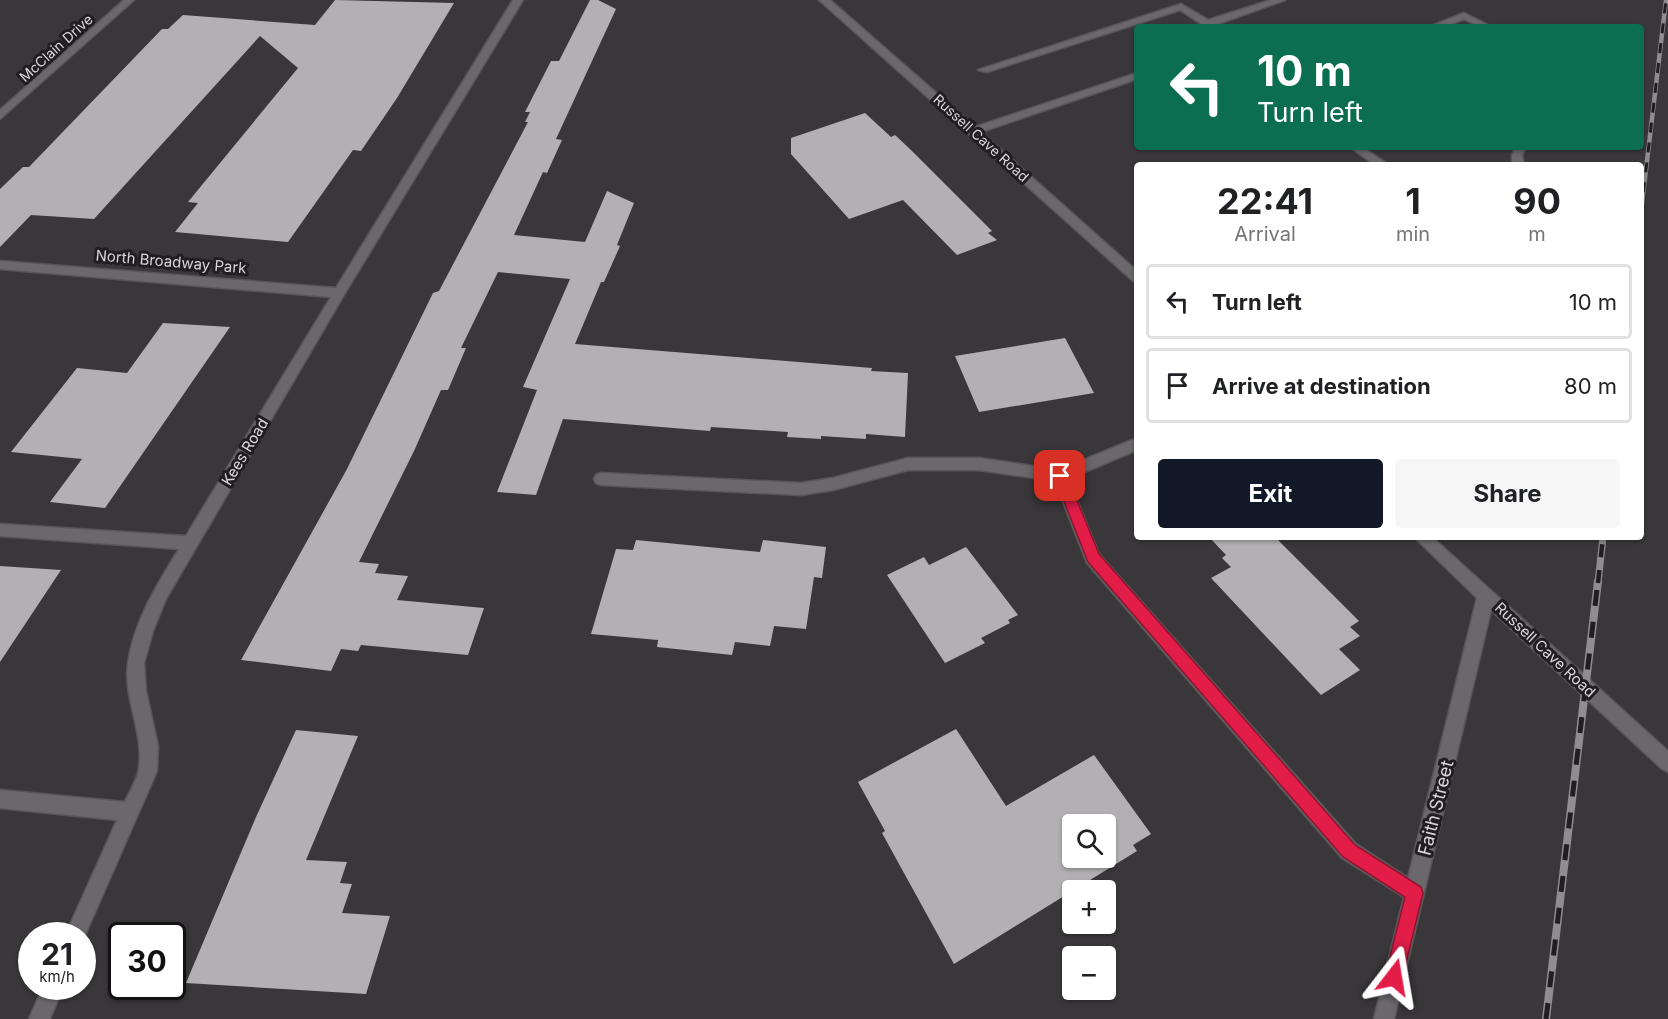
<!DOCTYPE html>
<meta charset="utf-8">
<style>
body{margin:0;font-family:Inter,sans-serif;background:#f6f6f6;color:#202124;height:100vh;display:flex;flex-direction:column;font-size:22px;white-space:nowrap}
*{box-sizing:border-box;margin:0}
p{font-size:20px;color:#757577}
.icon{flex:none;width:33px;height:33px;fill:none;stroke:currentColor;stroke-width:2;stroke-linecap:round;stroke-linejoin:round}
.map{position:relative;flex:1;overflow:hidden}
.panel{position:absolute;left:1134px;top:162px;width:510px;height:378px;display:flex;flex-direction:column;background:#fff;border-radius:6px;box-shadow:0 2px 4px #0004}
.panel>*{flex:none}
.top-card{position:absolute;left:1134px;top:24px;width:510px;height:126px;border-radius:6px;box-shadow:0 2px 4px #0004;background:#0b6e4f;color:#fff;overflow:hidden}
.tools{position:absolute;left:1062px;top:814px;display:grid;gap:12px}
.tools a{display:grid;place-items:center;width:54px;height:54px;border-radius:6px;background:#fff;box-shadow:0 2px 4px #0004;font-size:30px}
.speed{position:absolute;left:18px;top:922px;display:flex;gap:12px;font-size:30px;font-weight:700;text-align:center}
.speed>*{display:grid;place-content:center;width:78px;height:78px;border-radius:50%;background:#fff;box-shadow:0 2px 4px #0004;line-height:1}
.speed small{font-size:15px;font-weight:400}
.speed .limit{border:3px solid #111;border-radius:9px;background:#fff;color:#111}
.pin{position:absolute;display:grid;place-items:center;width:51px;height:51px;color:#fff;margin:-26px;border-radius:12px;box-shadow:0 3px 9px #0006}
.me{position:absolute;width:66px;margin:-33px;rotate:14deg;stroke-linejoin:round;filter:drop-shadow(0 0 4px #0008)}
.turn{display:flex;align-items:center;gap:21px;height:126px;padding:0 24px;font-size:27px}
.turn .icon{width:78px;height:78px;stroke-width:2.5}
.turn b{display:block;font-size:42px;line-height:51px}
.eta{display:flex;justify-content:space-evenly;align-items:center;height:102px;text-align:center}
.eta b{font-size:36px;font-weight:700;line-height:42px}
.button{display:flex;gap:12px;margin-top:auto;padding:12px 24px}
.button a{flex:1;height:69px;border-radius:6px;background:#111827;color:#fff;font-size:24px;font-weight:700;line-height:69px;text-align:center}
.button a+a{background:#f6f6f6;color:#202124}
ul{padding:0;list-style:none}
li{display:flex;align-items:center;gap:18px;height:75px;margin:0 12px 9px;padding:0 12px;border:3px solid #e0e0e0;border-radius:6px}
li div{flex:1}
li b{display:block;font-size:22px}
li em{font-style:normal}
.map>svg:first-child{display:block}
.building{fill:#b3b0b4;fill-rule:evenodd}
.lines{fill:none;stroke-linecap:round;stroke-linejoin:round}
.minor-casing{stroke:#575558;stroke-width:3}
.minor{fill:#6b686b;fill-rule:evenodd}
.rail-far2-casing{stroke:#8f8d8f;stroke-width:4.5}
.rail-far1-casing{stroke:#8f8d8f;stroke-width:7}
.rail-casing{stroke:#8f8d8f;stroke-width:8}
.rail-far2{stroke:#201e20;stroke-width:3;stroke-dasharray:10;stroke-linecap:butt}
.rail-far1{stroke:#201e20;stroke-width:4.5;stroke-dasharray:13;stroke-linecap:butt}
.rail{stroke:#201e20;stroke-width:5;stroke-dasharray:16;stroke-linecap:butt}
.route{fill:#e11d48;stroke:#92132f;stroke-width:1.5}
.labels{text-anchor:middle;stroke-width:6;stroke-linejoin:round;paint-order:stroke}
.far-street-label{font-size:14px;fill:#d8d6d8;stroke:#201e20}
.street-label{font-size:15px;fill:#d8d6d8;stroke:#201e20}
.near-street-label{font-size:18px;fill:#d8d6d8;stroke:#201e20}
</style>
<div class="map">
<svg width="1668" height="1019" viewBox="0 0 1668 1019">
<rect width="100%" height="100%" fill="#393739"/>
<!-- building -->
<path class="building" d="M335 0 454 3 397 98 361 151 353 150 288 242 175 232 198 203 188 202 298 68 260 36 94 219 31 215 0 247V189L23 167H29L162 29H168L183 15 315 25Z
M590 0H598L616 9 556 139 562 140 547 173 543 172 514 235 585 242 607 191 634 203 617 245 620 246 604 282H601L575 344 872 368 871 371 908 373 905 437 866 434V439L821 436V439L787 437 788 432 711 427 710 431 563 419 536 495 497 492 537 390 523 387 570 279 498 272 461 348H466L448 390H441L414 451 359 562 379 564 375 573 408 576 397 600 484 608 468 655 361 645 358 651 341 649 331 671 241 660 347 469 433 293 439 291 528 122H525L530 112H525L551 61H559Z
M865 113 891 137 895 135 911 150 992 231 988 233 997 240 957 255 903 200 849 219 791 154V138Z
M163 323 230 327 105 508 50 502 82 459 11 452 77 368 127 373Z
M1065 338 1094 393 979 412 955 356Z
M1209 537H1275L1359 621 1350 627 1360 636 1339 649 1360 670 1321 695 1211 578 1231 567 1222 558 1226 555Z
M636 540 760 552 763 540 826 547 822 578 814 577 806 629 774 626 770 646 735 642 732 655 657 647 658 640 591 634 616 549 633 550Z
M966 547 1018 615 1008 620 1010 623 981 638 985 643 945 663 887 575 924 557 929 565Z
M0 566 61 570 0 662Z
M956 729 1006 806 1094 755 1151 834 1133 845 1137 851 954 964 882 833 885 831 858 782ZM1072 825H1106V858H1072Z
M296 730 358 736 306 860 347 862 340 883 352 884 342 913 390 916 366 994 186 983 256 817Z"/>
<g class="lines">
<!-- minor casing -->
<g class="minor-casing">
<path id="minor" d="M124 0H134L0 119V110Z
M513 0H523L345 293 166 599 153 631 144 663 146 691 158 746 157 771 82 942V936H65L117 820 0 808V790L125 802C129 792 138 779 139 768 144 732 123 698 128 663 134 621 158 583 179 549L0 536V524L186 536 331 297 0 269V261L336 288Z
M819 0H830L975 127 1137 73V79L981 132 1137 271V282L1133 281Z
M1271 0H1285L1215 25 1217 27H1206L1180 10 987 72 978 70 1181 4 1208 20Z
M1464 13 1492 27H1480L1464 19 1443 27H1429Z
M1350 147H1362L1389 165H1375Z
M1516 147H1526L1522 155 1524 165H1512V155Z
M1137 438V450L1068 479 1099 554 1356 844 1408 878 1477 598 1414 537H1432L1668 751V772L1662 769 1491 610 1394 1019H1374L1404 897 1342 858 1087 563 1055 481 979 470H908L833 490 801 495 601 485 596 483 594 479 596 475 601 473 801 483 833 478 908 458H979L1059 470Z
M43 987H63L50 1019H29Z"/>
</g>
<!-- minor -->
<use href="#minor" class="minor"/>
<!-- rail-far2 casing -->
<g class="rail-far2-casing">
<path id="rail-far2" d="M1641 212 1666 0"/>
</g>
<!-- rail-far1 casing -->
<g class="rail-far1-casing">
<path id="rail-far1" d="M1598 583 1603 537"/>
</g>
<!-- rail casing -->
<g class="rail-casing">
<path id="rail" d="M1546 1019 1598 581"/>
</g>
<!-- rail-far2 -->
<use href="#rail-far2" class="rail-far2"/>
<!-- rail-far1 -->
<use href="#rail-far1" class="rail-far1"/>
<!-- rail -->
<use href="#rail" class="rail"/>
</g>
<!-- route -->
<path class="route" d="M1060 470 1067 476 1099 554 1355 845 1421 887 1423 893 1401 984 1394 986 1388 984 1385 977 1405 897 1343 857 1088 562 1054 476Z"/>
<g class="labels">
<!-- far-street labels -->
<g class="far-street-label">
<text transform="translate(56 48) rotate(-42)" y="5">McClain Drive</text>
<text transform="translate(981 138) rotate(42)" y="5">Russell Cave Road</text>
</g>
<!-- street labels -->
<g class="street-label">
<text transform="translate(171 262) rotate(5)" y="5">North Broadway Park</text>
<text transform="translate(245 452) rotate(-59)" y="5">Kees Road</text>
<text transform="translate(1545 650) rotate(43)" y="5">Russell Cave Road</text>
</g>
<!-- near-street labels -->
<g class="near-street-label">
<text transform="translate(1436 808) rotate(-76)" y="6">Faith Street</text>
</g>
</g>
</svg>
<div class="tools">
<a><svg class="icon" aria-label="search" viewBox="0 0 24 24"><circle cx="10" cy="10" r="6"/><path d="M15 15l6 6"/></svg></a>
<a>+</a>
<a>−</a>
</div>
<div class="speed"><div>21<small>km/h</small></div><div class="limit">30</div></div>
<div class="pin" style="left:1060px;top:476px;background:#d93025"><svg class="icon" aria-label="arrive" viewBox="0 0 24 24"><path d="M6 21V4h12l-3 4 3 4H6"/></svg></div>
<svg class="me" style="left:1394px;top:977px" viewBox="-20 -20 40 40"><path d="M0-17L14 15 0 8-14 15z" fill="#e11d48" stroke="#fff" stroke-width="4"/></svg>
<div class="top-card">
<div class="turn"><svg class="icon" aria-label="left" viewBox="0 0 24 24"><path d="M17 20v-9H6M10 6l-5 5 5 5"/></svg><div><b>10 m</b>Turn left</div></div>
</div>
<section class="panel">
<div class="eta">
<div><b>22:41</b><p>Arrival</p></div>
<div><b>1</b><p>min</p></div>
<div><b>90</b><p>m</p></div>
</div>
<ul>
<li><svg class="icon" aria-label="left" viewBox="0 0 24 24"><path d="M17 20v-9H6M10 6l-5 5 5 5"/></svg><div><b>Turn left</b></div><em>10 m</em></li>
<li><svg class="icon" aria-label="arrive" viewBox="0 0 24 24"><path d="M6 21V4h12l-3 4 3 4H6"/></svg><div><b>Arrive at destination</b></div><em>80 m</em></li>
</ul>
<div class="button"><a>Exit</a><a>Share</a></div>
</section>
</div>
